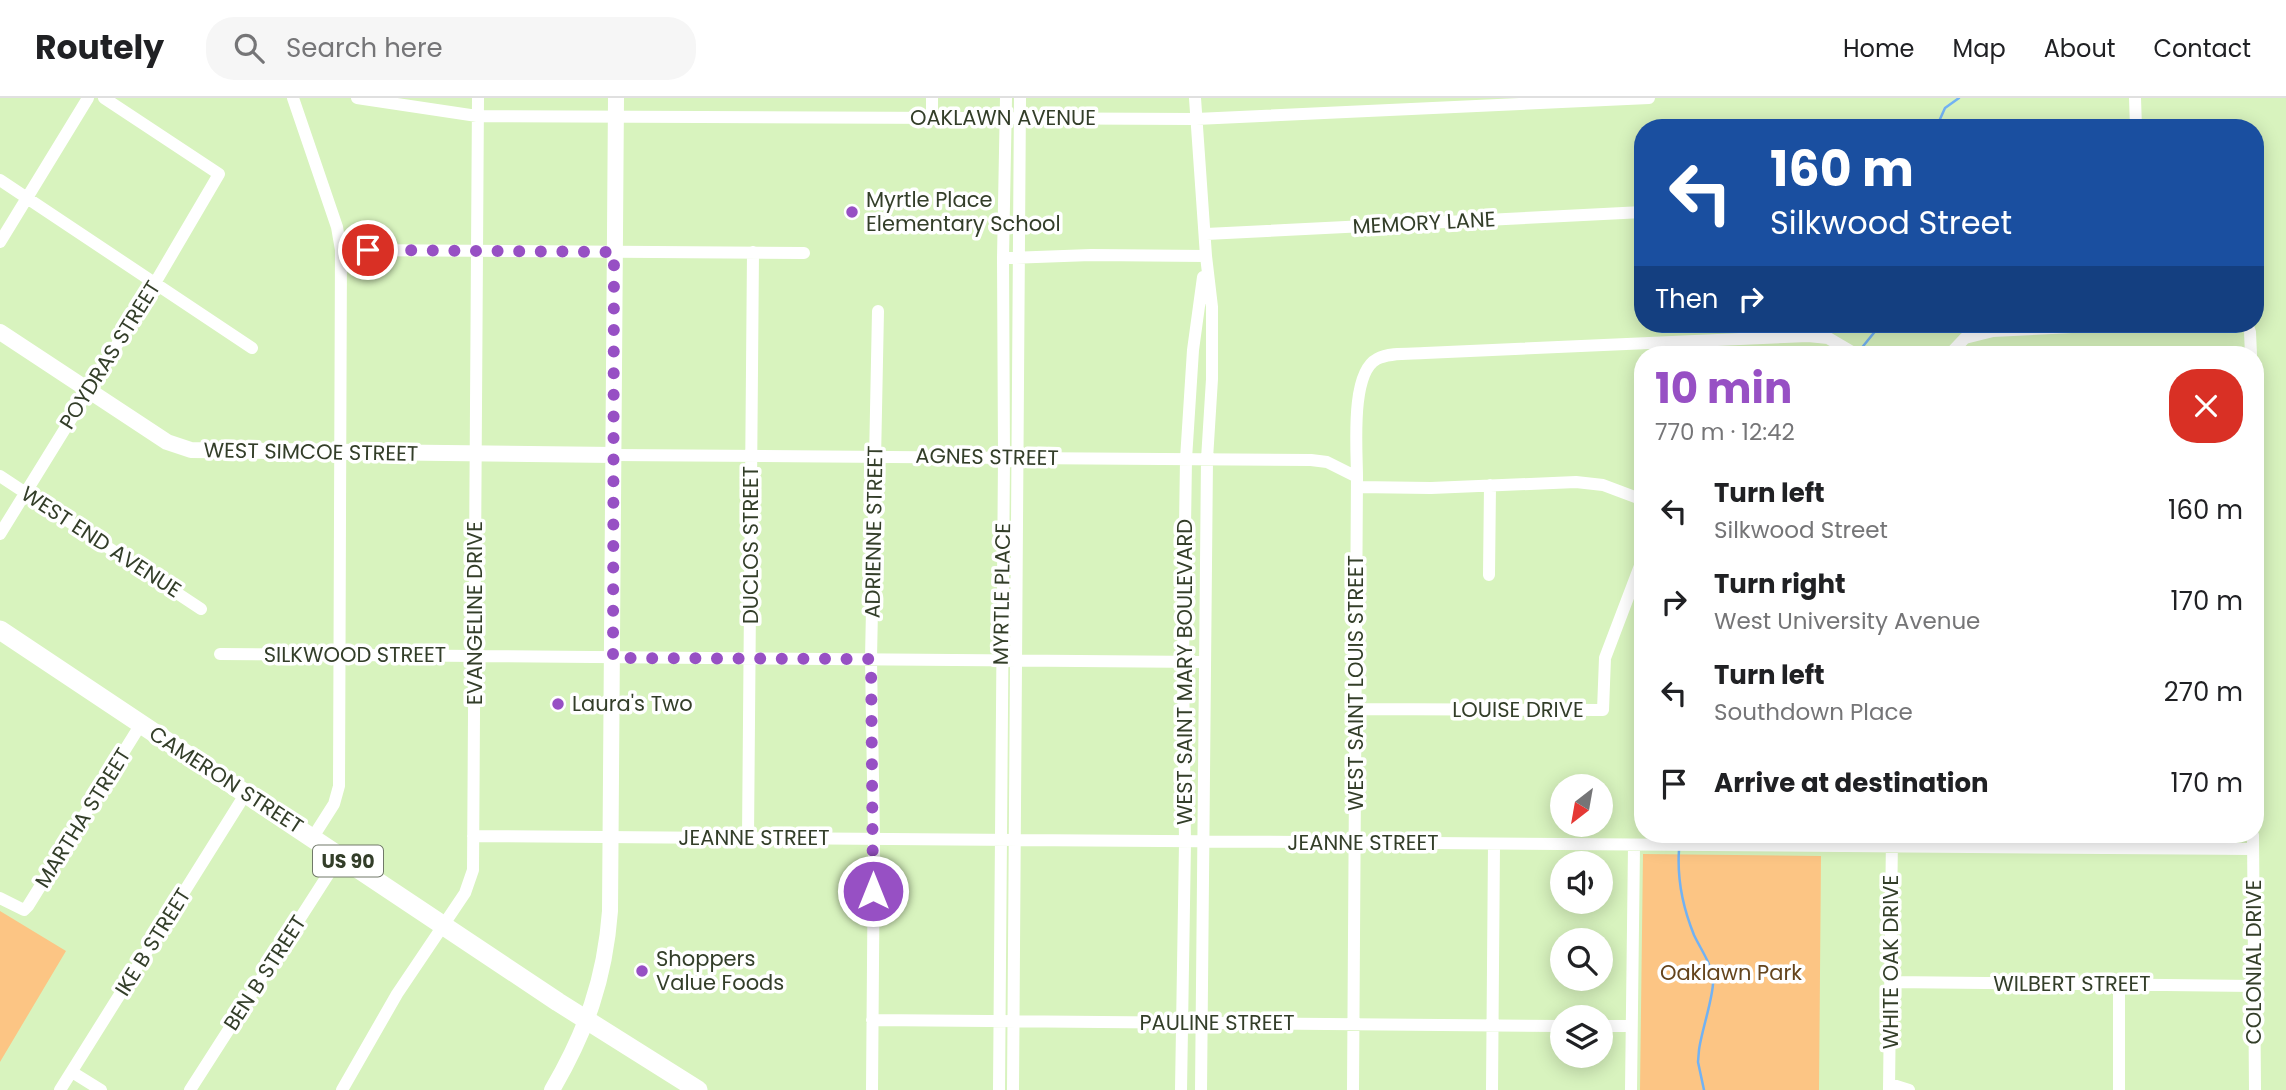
<!DOCTYPE html>
<meta charset="utf-8">
<style>
body{margin:0;font-family:Poppins,sans-serif;background:#f6f6f6;color:#202124;height:100vh;display:flex;flex-direction:column;font-size:26px;white-space:nowrap}
*{box-sizing:border-box;margin:0}
p{font-size:23px;color:#757577}
.icon{flex:none;width:38px;height:38px;fill:none;stroke:currentColor;stroke-width:2;stroke-linecap:round;stroke-linejoin:round}
.map{position:relative;flex:1;overflow:hidden}
.panel{position:absolute;left:1634px;top:248px;width:630px;height:497px;display:flex;flex-direction:column;background:#fff;border-radius:28px;box-shadow:0 4px 18px #0003}
.panel>*{flex:none}
.guide{position:absolute;left:1634px;top:21px;width:630px;height:214px;border-radius:28px;box-shadow:0 4px 18px #0003;background:#1a4fa0;color:#fff;overflow:hidden}
.needle{width:46px;rotate:211deg}
.tools{position:absolute;left:1550px;top:676px;display:grid;gap:14px}
.tools a{display:grid;place-items:center;width:63px;height:63px;border-radius:50%;background:#fff;box-shadow:0 4px 18px #0003;font-size:35px}
.pin{position:absolute;display:grid;place-items:center;width:60px;height:60px;color:#fff;margin:-30px;border:4px solid #fff;border-radius:50%;box-shadow:0 2px 7px #0007}
.me{position:absolute;width:77px;margin:-38px;rotate:0deg;stroke-linejoin:round;filter:drop-shadow(0 0 5px #0008)}
.turn{display:flex;align-items:center;gap:24px;height:147px;padding:0 21px;font-size:32px}
.turn .icon{width:91px;height:91px;stroke-width:2.5}
.turn b{display:block;font-size:49px;line-height:60px}
.then{display:flex;align-items:center;height:66px;padding:0 21px;background:#0003;gap:14px;font-size:26px}
.round{display:grid;place-items:center;flex:none;width:74px;height:74px;border-radius:28px;background:#f6f6f6}
.head{display:flex;align-items:center;justify-content:space-between;height:119px;padding:0 21px}
h1{font-size:42px;font-weight:700;line-height:52px;color:#9750c4}
ul{padding:0;list-style:none}
li{display:flex;align-items:center;gap:21px;height:91px;padding:0 21px}
li div{flex:1}
li b{display:block;font-size:26px}
li em{font-style:normal}
header{display:flex;align-items:center;gap:42px;box-sizing:border-box;height:98px;padding:0 35px;background:#fff;border-bottom:2px solid #e0e0e0}
header strong{font-size:33px}
nav{display:flex;gap:38px;margin-inline-start:auto;font-size:24px}
.search{width:490px;height:63px;background:#f6f6f6;display:flex;align-items:center;gap:18px;box-sizing:border-box;padding:0 24px;border-radius:28px;color:#757577;font-size:26px}
.map>svg:first-child{display:block}
.green{fill:#fcc584}
.lines{fill:none;stroke-linecap:round;stroke-linejoin:round}
.stream{stroke:#72b2f3;stroke-width:2.5}
.street{stroke:#fff;stroke-width:12}
.secondary{stroke:#fff;stroke-width:16}
.primary{stroke:#fff;stroke-width:19}
.route{stroke:#9750c4;stroke-width:12;stroke-dasharray:0 21.6}
.poi-dot{fill:#9750c4;stroke:#fff;stroke-width:2.5}
.labels{text-anchor:middle;stroke-width:7;stroke-linejoin:round;paint-order:stroke}
.shield{fill:#fff;stroke:#707869;stroke-width:2}
.shield-label{font-size:19px;font-weight:bold;fill:#333e29}
.street-label{font-size:21px;fill:#333e29;stroke:#fff}
.poi-label{font-size:21px;fill:#333e29;stroke:#fff;text-anchor:start}
.park-label{font-size:21px;fill:#65451d;stroke:#fff}
</style>
<header>
<strong>Routely</strong>
<div class="search"><svg class="icon" aria-label="search" viewBox="0 0 24 24"><circle cx="10" cy="10" r="6"/><path d="M15 15l6 6"/></svg>Search here</div>
<nav><a>Home</a><a>Map</a><a>About</a><a>Contact</a></nav>
</header>
<div class="map">
<svg width="2286" height="992" viewBox="0 0 2286 992">
<rect width="100%" height="100%" fill="#d8f3be"/>
<!-- green -->
<path class="green" d="M1643 756 1821 758 1819 992H1640Z
M0 813 66 853 0 964Z"/>
<g class="lines">
<!-- stream -->
<path class="stream" d="M1936 30 1945 10 1959 0
M1860 252 1881 226
M1679 752C1677 781 1683 810 1694 837 1701 852 1712 866 1713 883 1714 897 1701 935 1699 952L1698 964 1704 992"/>
<!-- street -->
<path class="street" d="M293 0 337 129 341 152 339 688 334 706 313 739
M357 0 477 18 1196 21 1649 0
M1195 0 1206 158 1212 209V281L1207 361 1201 992
M2135 0 2136 30
M932 20V0
M0 82 252 250
M1206 136 1643 114
M0 144 88 0
M341 152 804 155
M1010 160 1091 157 1206 158
M2247 226 2250 234 2251 257
M1949 257 1965 240 1993 233 2132 226
M614 357 1311 362 1327 364 1357 379
M0 378 201 511
M1357 389 1431 390 1576 384 1603 387 1643 402
M0 436 155 185 219 76 104 0
M1489 477 1490 387
M220 556 1204 564
M1357 611 1603 612 1605 560 1643 460
M2253 737 2255 992
M473 738 2253 751
M748 740 753 154
M0 800 24 812 28 808 141 626
M1891 884 2254 888
M2119 887V992
M872 922 1563 928
M1601 928H1630
M72 974 101 992
M1890 986 1909 992
M60 992 246 695
M190 992 340 758
M342 992 397 896 465 795 473 772 478 0
M872 992 874 741 871 561 878 213
M999 992 1004 359 1003 160 1006 0
M1013 992 1020 0
M1181 992 1185 745 1183 564 1186 361 1193 252 1203 179
M1353 992 1357 379C1357 352 1350 275 1377 261 1390 254 1411 256 1425 255L1808 238 1828 240 1857 257
M1492 992 1494 746
M1631 992 1634 747
M1889 992 1892 737"/>
<!-- secondary -->
<path class="secondary" d="M0 234 167 344 191 352 614 357
M552 992C586 934 605 881 610 813L616 0"/>
<!-- primary -->
<path class="primary" d="M0 532 558 904 698 992"/>
</g>
<g class="lines">
<!-- route -->
<path class="route" d="M368 152 614 154 613 560 871 561 873 793"/>
</g>
<!-- markers -->
<g class="poi-dot">
<circle cx="852" cy="114" r="7"/>
<circle cx="558" cy="606" r="7"/>
<circle cx="642" cy="873" r="7"/>
</g>
<g class="labels">
<!-- shield labels -->
<rect class="shield" x="313" y="747.5" width="70" height="31" rx="5"/>
<g class="shield-label">
<text x="348" y="770">US 90</text>
</g>
<!-- street labels -->
<g class="street-label">
<text x="1003" y="27">OAKLAWN AVENUE</text>
<text transform="translate(1424 125) rotate(-3)" y="7">MEMORY LANE</text>
<text transform="translate(110 257) rotate(-58)" y="7">POYDRAS STREET</text>
<text transform="translate(311 354) rotate(1)" y="7">WEST SIMCOE STREET</text>
<text transform="translate(987 359) rotate(1)" y="7">AGNES STREET</text>
<text transform="translate(874 434) rotate(-89)" y="7">ADRIENNE STREET</text>
<text transform="translate(101 444) rotate(33)" y="7">WEST END AVENUE</text>
<text transform="translate(751 447) rotate(-90)" y="7">DUCLOS STREET</text>
<text transform="translate(1002 496) rotate(-89)" y="7">MYRTLE PLACE</text>
<text transform="translate(475 515) rotate(-90)" y="7">EVANGELINE DRIVE</text>
<text x="355" y="564">SILKWOOD STREET</text>
<text transform="translate(1185 574) rotate(-90)" y="7">WEST SAINT MARY BOULEVARD</text>
<text transform="translate(1356 585) rotate(-90)" y="7">WEST SAINT LOUIS STREET</text>
<text x="1518" y="619">LOUISE DRIVE</text>
<text transform="translate(226 682) rotate(33)" y="7">CAMERON STREET</text>
<text transform="translate(83 720) rotate(-58)" y="7">MARTHA STREET</text>
<text x="754" y="747">JEANNE STREET</text>
<text x="1363" y="752">JEANNE STREET</text>
<text transform="translate(153 844) rotate(-58)" y="7">IKE B STREET</text>
<text transform="translate(1891 864) rotate(-90)" y="7">WHITE OAK DRIVE</text>
<text transform="translate(2254 864) rotate(-90)" y="7">COLONIAL DRIVE</text>
<text transform="translate(265 875) rotate(-57)" y="7">BEN B STREET</text>
<text x="2072" y="893">WILBERT STREET</text>
<text x="1217" y="932">PAULINE STREET</text>
</g>
<!-- poi labels -->
<g class="poi-label">
<text x="866" y="109">Myrtle Place<tspan x="866" dy="24">Elementary School</tspan></text>
<text x="572" y="613">Laura's Two</text>
<text x="656" y="868">Shoppers<tspan x="656" dy="24">Value Foods</tspan></text>
</g>
<!-- park labels -->
<g class="park-label">
<text x="1731" y="882">Oaklawn Park</text>
</g>
</g>
</svg>
<div class="tools">
<a><svg class="needle" viewBox="-14 -14 28 28"><path d="M0-13l5 13h-10z" fill="#e53935"/><path d="M0 13l5-13h-10z" fill="#757577"/></svg></a>
<a><svg class="icon" aria-label="sound" viewBox="0 0 24 24"><path d="M4 9h4l5-4v14l-5-4H4zM17 9q2 3 0 6"/></svg></a>
<a><svg class="icon" aria-label="search" viewBox="0 0 24 24"><circle cx="10" cy="10" r="6"/><path d="M15 15l6 6"/></svg></a>
<a><svg class="icon" aria-label="layers" viewBox="0 0 24 24"><path d="M12 4l9 5-9 5-9-5zM3 14l9 5 9-5"/></svg></a>
</div>
<div class="pin" style="left:368px;top:152px;background:#d93025"><svg class="icon" aria-label="arrive" viewBox="0 0 24 24"><path d="M6 21V4h12l-3 4 3 4H6"/></svg></div>
<svg class="me" style="left:873px;top:793px" viewBox="-20 -20 40 40"><circle r="17" fill="#9750c4" stroke="#fff" stroke-width="3"/><path d="M0-11L8 9 0 5-8 9z" fill="#fff"/></svg>
<div class="guide">
<div class="turn"><svg class="icon" aria-label="left" viewBox="0 0 24 24"><path d="M17 20v-9H6M10 6l-5 5 5 5"/></svg><div><b>160 m</b>Silkwood Street</div></div>
<div class="then">Then<svg class="icon" aria-label="right" viewBox="0 0 24 24"><path d="M7 20v-9h11M14 6l5 5-5 5"/></svg></div>
</div>
<section class="panel">
<div class="head"><div><h1>10 min</h1><p>770 m · 12:42</p></div><a class="round" style="background:#d93025;color:#fff"><svg class="icon" aria-label="close" viewBox="0 0 24 24"><path d="M6 6l12 12M18 6L6 18"/></svg></a></div>
<ul>
<li><svg class="icon" aria-label="left" viewBox="0 0 24 24"><path d="M17 20v-9H6M10 6l-5 5 5 5"/></svg><div><b>Turn left</b><p>Silkwood Street</p></div><em>160 m</em></li>
<li><svg class="icon" aria-label="right" viewBox="0 0 24 24"><path d="M7 20v-9h11M14 6l5 5-5 5"/></svg><div><b>Turn right</b><p>West University Avenue</p></div><em>170 m</em></li>
<li><svg class="icon" aria-label="left" viewBox="0 0 24 24"><path d="M17 20v-9H6M10 6l-5 5 5 5"/></svg><div><b>Turn left</b><p>Southdown Place</p></div><em>270 m</em></li>
<li><svg class="icon" aria-label="arrive" viewBox="0 0 24 24"><path d="M6 21V4h12l-3 4 3 4H6"/></svg><div><b>Arrive at destination</b></div><em>170 m</em></li>
</ul>
</section>
</div>
